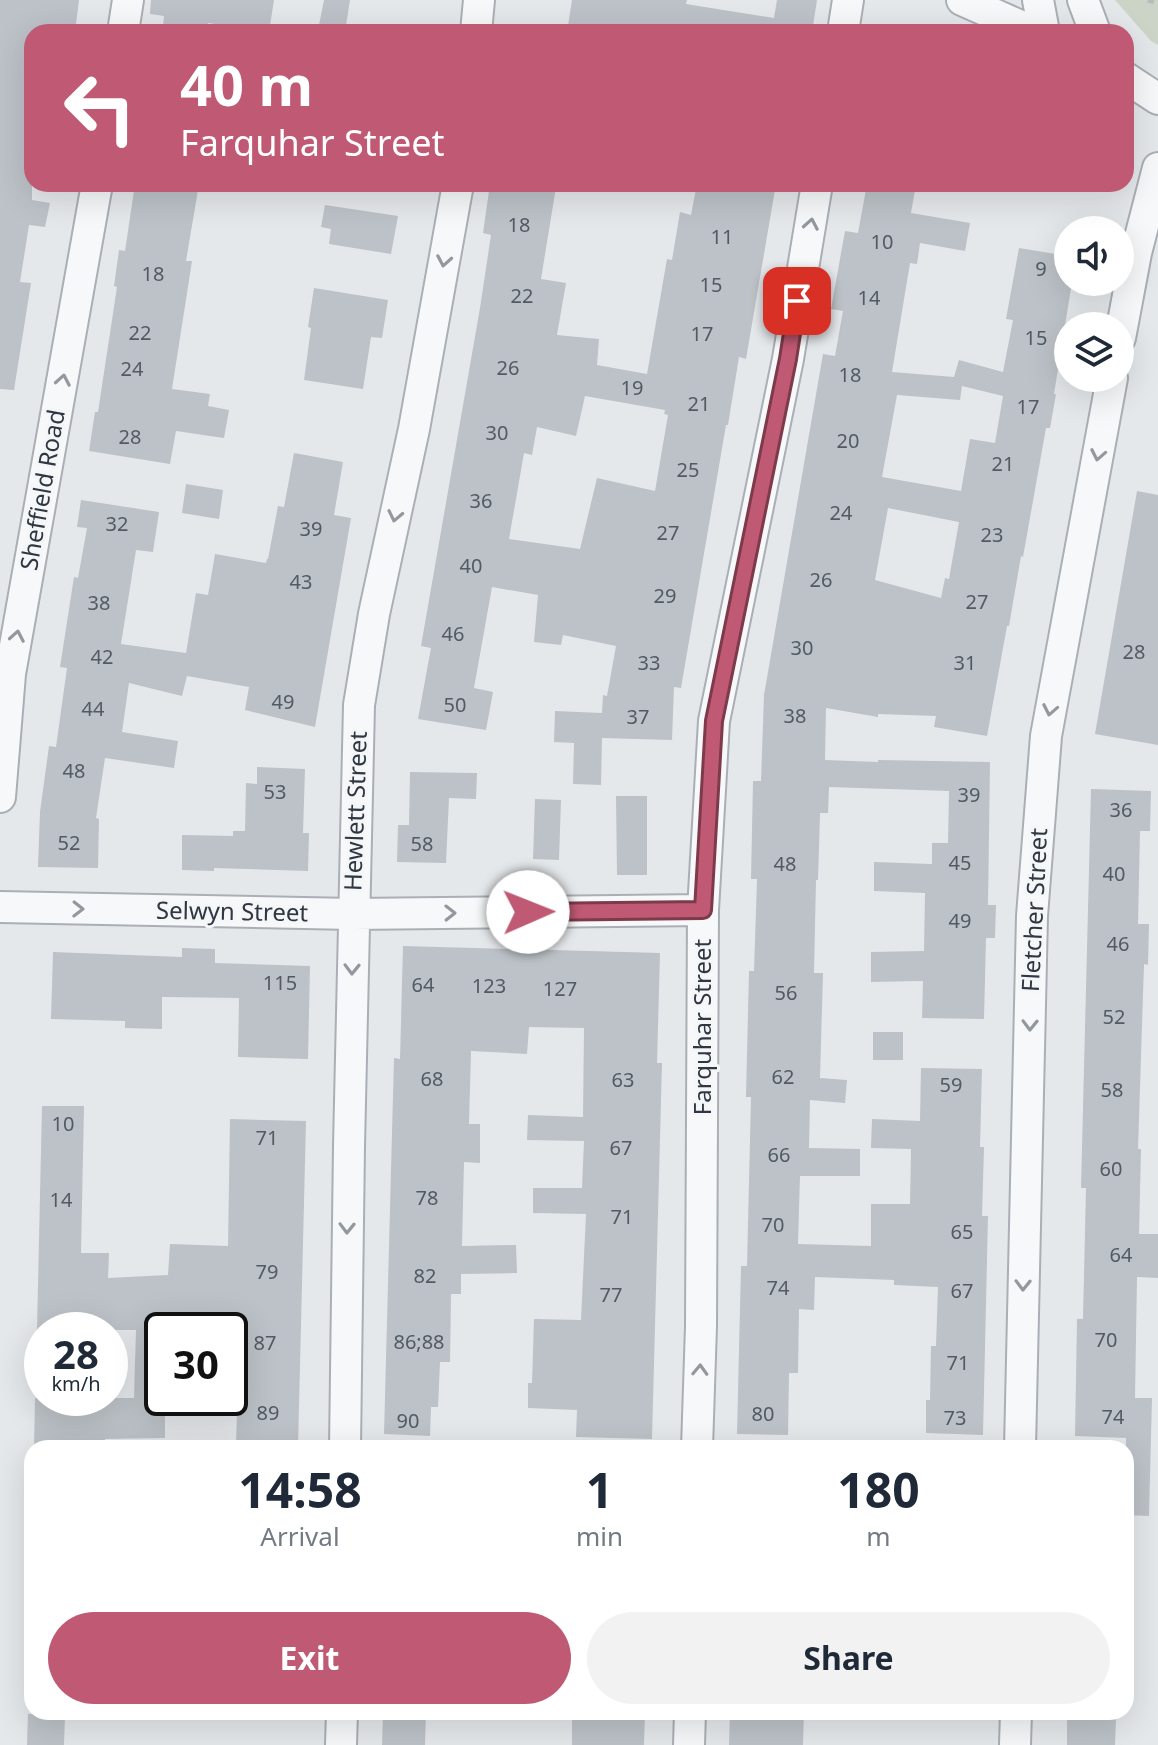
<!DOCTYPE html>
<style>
body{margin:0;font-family:"Noto Sans",sans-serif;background:#f2f2f3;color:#1f2937;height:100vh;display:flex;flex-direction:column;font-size:30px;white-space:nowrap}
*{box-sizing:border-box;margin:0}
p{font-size:26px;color:#747a83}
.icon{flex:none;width:44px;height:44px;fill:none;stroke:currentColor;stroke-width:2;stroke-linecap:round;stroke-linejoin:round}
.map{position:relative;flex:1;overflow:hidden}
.sheet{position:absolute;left:24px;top:1440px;width:1110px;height:280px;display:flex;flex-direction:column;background:#fff;border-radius:24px;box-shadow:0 8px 32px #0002}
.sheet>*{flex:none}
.banner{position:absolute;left:24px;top:24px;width:1110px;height:168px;border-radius:24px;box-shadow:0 8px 32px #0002;background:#c05973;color:#fff;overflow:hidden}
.buttons{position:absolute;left:1054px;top:216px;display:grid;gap:16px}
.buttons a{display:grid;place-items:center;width:80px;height:80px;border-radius:50%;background:#fff;box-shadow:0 8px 32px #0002;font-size:40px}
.speed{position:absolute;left:24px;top:1312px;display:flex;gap:16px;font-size:40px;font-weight:700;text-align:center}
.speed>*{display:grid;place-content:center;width:104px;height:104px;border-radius:50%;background:#fff;box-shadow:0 8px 32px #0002;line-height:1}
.speed small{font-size:20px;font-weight:400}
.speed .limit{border:4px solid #111;border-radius:12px;background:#fff;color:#111}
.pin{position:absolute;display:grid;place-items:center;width:68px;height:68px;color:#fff;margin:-34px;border-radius:16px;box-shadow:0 4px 12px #0006}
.me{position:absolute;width:88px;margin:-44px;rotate:89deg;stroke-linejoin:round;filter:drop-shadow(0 0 6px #0008)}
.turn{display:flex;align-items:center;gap:28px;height:168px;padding:0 24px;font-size:36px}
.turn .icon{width:104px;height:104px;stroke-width:2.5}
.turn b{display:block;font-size:56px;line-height:68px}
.eta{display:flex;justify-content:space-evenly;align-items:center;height:136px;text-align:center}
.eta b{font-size:48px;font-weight:700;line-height:56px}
.button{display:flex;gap:16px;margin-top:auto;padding:16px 24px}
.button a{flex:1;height:92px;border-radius:48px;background:#c05973;color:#fff;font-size:32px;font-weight:700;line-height:92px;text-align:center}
.button a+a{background:#f2f2f3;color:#1f2937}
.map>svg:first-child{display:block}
.green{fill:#cbd4c7}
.building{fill:#bcc2c7;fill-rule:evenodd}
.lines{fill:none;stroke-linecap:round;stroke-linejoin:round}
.minor-casing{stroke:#aaafb5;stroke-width:34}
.path{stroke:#b7babe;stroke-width:5;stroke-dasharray:6 6;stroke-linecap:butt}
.minor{stroke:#f7f8f9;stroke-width:30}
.oneway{stroke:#92989e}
.route-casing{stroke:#7d3a4b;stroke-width:20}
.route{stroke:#c05973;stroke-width:14}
.labels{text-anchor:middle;stroke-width:6;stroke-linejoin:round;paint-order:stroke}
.number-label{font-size:20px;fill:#525a63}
.street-label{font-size:24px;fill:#2e3742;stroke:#f4f6f8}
</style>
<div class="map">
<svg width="1158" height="1745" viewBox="0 0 1158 1745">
<rect width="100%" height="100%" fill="#e5e8eb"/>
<!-- green -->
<path class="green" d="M1115 0H1158V45L1151 41Z"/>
<!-- building -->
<path class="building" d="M0 0H79L75 32H32V200L50 203 45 227 29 225 20 282 31 283 14 390 0 389Z
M151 0H274L269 32 208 23 206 32 163 26 164 16 150 14Z
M324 0H350L345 32 318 30Z
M572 0H687L686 4 774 18 777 0H817L812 32H567Z
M135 184H155L198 190 186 261H192L172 389 210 394 208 406 229 410 224 438 176 431 170 464 89 451 95 412H98L117 287 114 286 119 250 125 251Z
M490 184H539L556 187 541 279 566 283 557 335 599 339 597 365 647 374 667 259 672 260 680 212 691 215 697 184H776L746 359 739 357 728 425H726L681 688 674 687 672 740 602 738 601 785 573 784 574 743 554 742 555 711 602 713 603 695 607 696 616 646 563 635 561 645 534 642 538 595 492 587 474 688 493 692 486 730 418 719 431 648 421 646 480 308 491 235 483 233ZM585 396 665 410 664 414 668 415 655 491 597 478 580 549 509 539 524 453 532 455 537 427 576 436Z
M867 184H916L911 213 970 223 965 251 920 243 917 264 910 263 892 372 954 377 959 360 1003 372 1013 320 1006 319 1019 248 1068 256V282H1072L1054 394H1056L1050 428H1046L1023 557 1021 556 1009 626H1007L987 736 934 727 936 716 878 714V717L826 708 825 760 878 762V760L990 762 988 905H996L995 938H986L984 1019 922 1018 923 981 871 982V952L924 951 925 893 874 891V862L932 864V843H948L949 791 829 787 828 813H820L818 880H816L814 973H823L820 1078 847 1080 845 1103 810 1100 809 1148 860 1149V1176H800L798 1244 871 1246V1204H910L911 1149 871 1148 872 1119 920 1121 921 1068 982 1069 980 1147H984L982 1216H988L983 1435 926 1433V1400H930L931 1346H936L938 1287 894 1285V1280L815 1277 814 1310 799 1309 798 1373H789L788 1435 737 1434 741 1266H747L751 1097H746L749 971H754L757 879H751L753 781H761L764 695 823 354 835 356 843 311 831 309 845 231 858 233ZM962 386 1003 396 995 443 970 439 961 491 882 477 897 395 960 400ZM888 508 959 522 949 579 945 578 941 598 875 580Z
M325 205 398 216 391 254 329 244 331 229 321 227Z
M314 288 388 300 382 338 371 337 363 389 304 380 311 328 308 327Z
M294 453 343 462 334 515 351 518 315 727 245 710 249 687 187 676 182 696 129 683 122 732 178 741 174 768 105 758 96 818 99 819 98 868 38 867 40 812 49 746 56 747 67 668 60 667 74 577 78 578 87 528 77 527 81 500 159 512 153 552 136 550 121 644 186 653 196 593 208 595 215 554 266 563 267 559H268L278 506 284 507Z
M186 484 223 490 219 519 182 513Z
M1137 491 1158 495V745L1095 734Z
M257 767 305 769 303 833H309L308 871 214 868V871L182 870V835L233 836V831H245L246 783 257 784Z
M410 772 477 773 476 799 449 798 446 863 397 862 398 825H409Z
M1091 789 1151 791 1150 831H1140L1138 924H1149L1148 965 1144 964 1138 1149H1141L1139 1234H1158V1278L1137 1277 1135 1398H1152L1149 1516 1126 1515V1438L1075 1436 1077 1319H1083L1086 1188H1081Z
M616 796H647V875H617Z
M535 799 561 800 559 860 533 859Z
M403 946 660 953 657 1063H662L652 1439 576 1437 577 1410 528 1408V1383H532L534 1319 581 1320 586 1214 533 1213V1188H582L584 1141 527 1140 528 1115 583 1117 584 1028 529 1027 527 1054 471 1051 469 1124H480V1163L464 1162 462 1246 516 1245 517 1273 461 1274V1294H451L450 1362H440L438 1407H431L430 1436 384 1434 394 1058 400 1059Z
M182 948 215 949V963L310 966 308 1059 238 1057 239 998 162 997V1029L125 1028V1021L51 1019 53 952 182 957Z
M873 1032H903V1060H873Z
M42 1106H84L81 1253H109L108 1278 168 1275 170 1244 228 1246 230 1119 306 1121 298 1448H236L238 1366H230L231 1330H162V1409H165V1438L105 1439V1448H34L35 1398H134L136 1330H37Z
M383 1712H426L425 1745H382Z
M572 1712H645L644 1745H572Z
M730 1712H804L803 1745H729Z
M28 1714 65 1715 64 1745H27Z
M1067 1718 1116 1719 1115 1745H1067Z"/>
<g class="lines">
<!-- minor casing -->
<g class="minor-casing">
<path id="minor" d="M962 0 1034 32
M1038 0 1044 32
M1083 0 1095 32
M123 32 128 0
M476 32 479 0
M843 32 848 0
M1126 78 1158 99
M1120 338 1136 253 1158 168
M0 797 10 674 97 184
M0 907 353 914 703 910
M345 1448 349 1146 359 705 374 614 414 429 458 184
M697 1448 701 1326 703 910 714 721 788 359 817 184
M1020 1448 1032 916 1046 736 1112 378
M341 1745 342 1712
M689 1745 690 1712
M1015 1745 1016 1712"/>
</g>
<!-- path -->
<path class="path" d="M1148 0 1158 3"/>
<!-- minor -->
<use href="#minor" class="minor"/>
</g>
<!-- one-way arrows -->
<defs><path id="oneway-chevron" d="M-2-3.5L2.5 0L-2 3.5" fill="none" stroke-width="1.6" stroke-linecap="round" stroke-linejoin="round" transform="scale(2)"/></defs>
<g class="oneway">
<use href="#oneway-chevron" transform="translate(811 224) rotate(-80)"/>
<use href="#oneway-chevron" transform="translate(444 261) rotate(100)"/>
<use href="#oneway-chevron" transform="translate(63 380) rotate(-80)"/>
<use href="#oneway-chevron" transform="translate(1098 455) rotate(101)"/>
<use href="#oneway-chevron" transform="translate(395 516) rotate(102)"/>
<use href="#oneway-chevron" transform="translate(17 636) rotate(-80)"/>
<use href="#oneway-chevron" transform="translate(1050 710) rotate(101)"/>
<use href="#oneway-chevron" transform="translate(78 909) rotate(1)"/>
<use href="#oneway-chevron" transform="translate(450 913) rotate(-1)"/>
<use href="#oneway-chevron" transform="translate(352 969) rotate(91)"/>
<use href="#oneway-chevron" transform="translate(1030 1025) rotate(91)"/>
<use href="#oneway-chevron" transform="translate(347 1228) rotate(91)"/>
<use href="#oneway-chevron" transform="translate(1023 1285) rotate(91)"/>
<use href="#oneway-chevron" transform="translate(700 1370) rotate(-88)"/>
</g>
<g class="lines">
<!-- route casing -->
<g class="route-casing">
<path id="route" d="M528 912 703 910 714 721 788 359 797 301"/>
</g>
<!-- route -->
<use href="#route" class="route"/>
</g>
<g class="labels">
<!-- number labels -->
<g class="number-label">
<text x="519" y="232">18</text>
<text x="722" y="244">11</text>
<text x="882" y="249">10</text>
<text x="1041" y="276">9</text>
<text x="153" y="281">18</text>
<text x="711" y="292">15</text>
<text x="522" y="303">22</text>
<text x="869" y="305">14</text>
<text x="140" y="340">22</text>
<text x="702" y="341">17</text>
<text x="1036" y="345">15</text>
<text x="508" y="375">26</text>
<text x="132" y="376">24</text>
<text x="850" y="382">18</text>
<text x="632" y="395">19</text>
<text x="699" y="411">21</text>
<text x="1028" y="414">17</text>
<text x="497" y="440">30</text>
<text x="130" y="444">28</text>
<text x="848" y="448">20</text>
<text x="1003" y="471">21</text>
<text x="688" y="477">25</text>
<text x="481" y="508">36</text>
<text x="841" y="520">24</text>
<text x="117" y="531">32</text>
<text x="311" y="536">39</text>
<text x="668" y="540">27</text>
<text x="992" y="542">23</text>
<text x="471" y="573">40</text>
<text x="821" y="587">26</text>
<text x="301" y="589">43</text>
<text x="665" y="603">29</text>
<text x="977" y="609">27</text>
<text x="99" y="610">38</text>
<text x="453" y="641">46</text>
<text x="802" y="655">30</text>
<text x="1134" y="659">28</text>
<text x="102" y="664">42</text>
<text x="649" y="670">33</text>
<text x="965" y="670">31</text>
<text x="283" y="709">49</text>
<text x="455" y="712">50</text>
<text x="93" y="716">44</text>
<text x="795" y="723">38</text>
<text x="638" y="724">37</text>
<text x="74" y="778">48</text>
<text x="275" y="799">53</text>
<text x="969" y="802">39</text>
<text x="1121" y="817">36</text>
<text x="69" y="850">52</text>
<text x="422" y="851">58</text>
<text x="960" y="870">45</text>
<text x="785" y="871">48</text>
<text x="1114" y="881">40</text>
<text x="960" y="928">49</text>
<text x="1118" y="951">46</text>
<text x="280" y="990">115</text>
<text x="423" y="992">64</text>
<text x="489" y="993">123</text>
<text x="560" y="996">127</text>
<text x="786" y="1000">56</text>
<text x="1114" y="1024">52</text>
<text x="783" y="1084">62</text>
<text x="432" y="1086">68</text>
<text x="623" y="1087">63</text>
<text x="951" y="1092">59</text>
<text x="1112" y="1097">58</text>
<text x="63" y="1131">10</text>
<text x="267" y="1145">71</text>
<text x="621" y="1155">67</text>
<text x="779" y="1162">66</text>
<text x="1111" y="1176">60</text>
<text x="427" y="1205">78</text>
<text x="61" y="1207">14</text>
<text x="622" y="1224">71</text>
<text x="773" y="1232">70</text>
<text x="962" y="1239">65</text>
<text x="1121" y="1262">64</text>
<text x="267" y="1279">79</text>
<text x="425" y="1283">82</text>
<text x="778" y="1295">74</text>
<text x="962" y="1298">67</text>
<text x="611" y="1302">77</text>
<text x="1106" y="1347">70</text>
<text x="419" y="1349">86;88</text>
<text x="265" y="1350">87</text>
<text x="958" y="1370">71</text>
<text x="268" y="1420">89</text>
<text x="763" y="1421">80</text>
<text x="1113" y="1424">74</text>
<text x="955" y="1425">73</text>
<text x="408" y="1428">90</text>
</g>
<!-- street labels -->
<g class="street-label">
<text transform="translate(43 490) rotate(-80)" y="8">Sheffield Road</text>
<text transform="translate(356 811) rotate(-88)" y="8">Hewlett Street</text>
<text transform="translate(1035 910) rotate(-87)" y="8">Fletcher Street</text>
<text transform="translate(232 912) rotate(1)" y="8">Selwyn Street</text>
<text transform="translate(703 1027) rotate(-90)" y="8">Farquhar Street</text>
</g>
</g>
</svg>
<div class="buttons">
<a><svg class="icon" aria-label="sound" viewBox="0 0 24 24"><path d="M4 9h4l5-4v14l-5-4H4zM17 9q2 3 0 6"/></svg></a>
<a><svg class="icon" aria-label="layers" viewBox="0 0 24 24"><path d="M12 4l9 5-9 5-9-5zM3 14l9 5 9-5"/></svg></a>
</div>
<div class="speed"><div>28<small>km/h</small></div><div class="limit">30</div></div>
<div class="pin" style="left:797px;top:301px;background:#d93025"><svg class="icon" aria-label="arrive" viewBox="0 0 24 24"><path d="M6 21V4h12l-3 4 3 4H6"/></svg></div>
<svg class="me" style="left:528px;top:912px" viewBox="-20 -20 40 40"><circle r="19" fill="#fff"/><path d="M0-13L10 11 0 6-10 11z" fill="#c05973"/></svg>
<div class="banner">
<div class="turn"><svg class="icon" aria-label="left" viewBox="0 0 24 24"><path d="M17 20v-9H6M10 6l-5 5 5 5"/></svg><div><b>40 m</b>Farquhar Street</div></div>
</div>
<section class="sheet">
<div class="eta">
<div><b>14:58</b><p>Arrival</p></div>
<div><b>1</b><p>min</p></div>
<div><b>180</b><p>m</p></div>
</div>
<div class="button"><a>Exit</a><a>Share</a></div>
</section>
</div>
